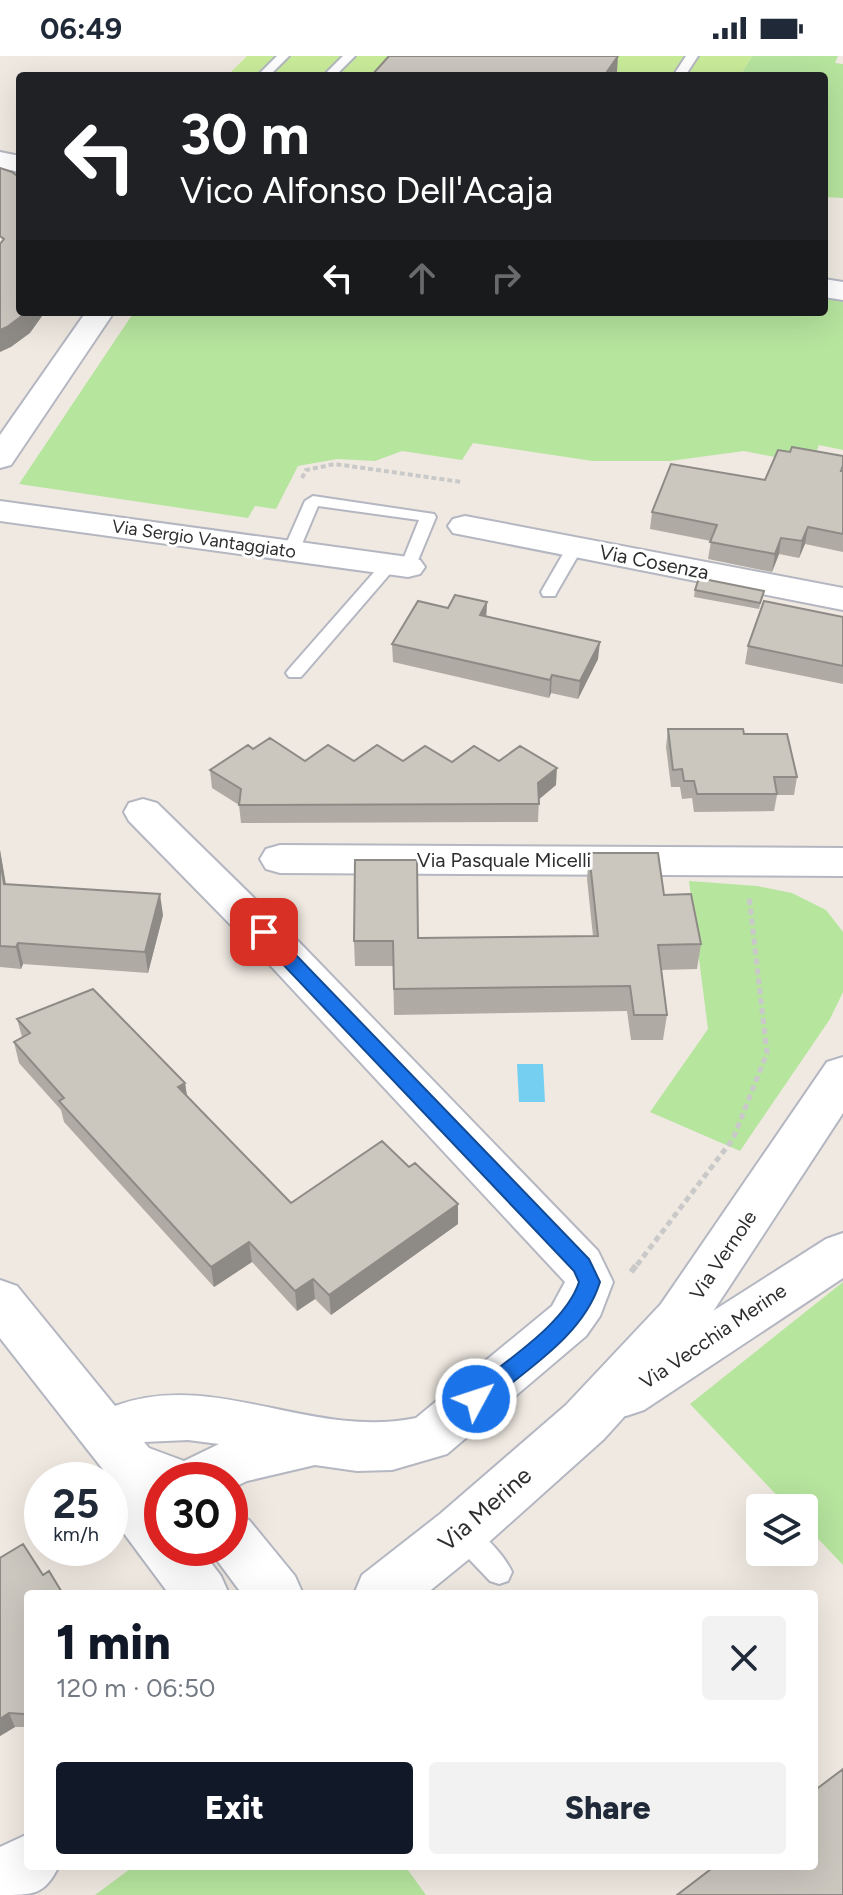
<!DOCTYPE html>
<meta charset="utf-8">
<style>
body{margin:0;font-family:Figtree,sans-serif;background:#f2f2f3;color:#1f2937;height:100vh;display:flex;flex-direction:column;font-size:30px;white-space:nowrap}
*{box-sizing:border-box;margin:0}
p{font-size:26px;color:#747a83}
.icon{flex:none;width:44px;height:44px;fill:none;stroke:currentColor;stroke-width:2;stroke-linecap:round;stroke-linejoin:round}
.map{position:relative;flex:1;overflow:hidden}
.drawer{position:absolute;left:24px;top:1534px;width:794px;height:280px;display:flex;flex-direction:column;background:#fff;border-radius:8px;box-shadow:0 8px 32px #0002}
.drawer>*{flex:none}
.banner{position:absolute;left:16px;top:16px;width:812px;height:244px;border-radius:8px;box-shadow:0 8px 32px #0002;background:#202124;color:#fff;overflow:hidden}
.fabs{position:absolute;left:746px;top:1438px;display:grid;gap:16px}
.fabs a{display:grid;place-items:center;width:72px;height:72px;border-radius:8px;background:#fff;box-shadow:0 8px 32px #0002;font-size:40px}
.speed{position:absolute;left:24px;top:1406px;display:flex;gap:16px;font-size:40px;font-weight:700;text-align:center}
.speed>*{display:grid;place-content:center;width:104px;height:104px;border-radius:50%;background:#fff;box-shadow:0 8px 32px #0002;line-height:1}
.speed small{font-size:20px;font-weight:400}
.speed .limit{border:12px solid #d22;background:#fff;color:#111}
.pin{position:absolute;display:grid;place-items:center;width:68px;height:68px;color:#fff;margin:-34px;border-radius:16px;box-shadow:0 4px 12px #0006}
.me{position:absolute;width:88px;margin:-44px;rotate:50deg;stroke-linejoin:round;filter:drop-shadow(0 0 6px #0008)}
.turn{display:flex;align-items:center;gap:28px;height:168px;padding:0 32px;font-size:36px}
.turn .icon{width:104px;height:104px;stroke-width:2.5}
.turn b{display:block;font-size:56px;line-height:68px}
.lanes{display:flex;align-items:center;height:76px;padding:0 32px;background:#0003;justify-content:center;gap:40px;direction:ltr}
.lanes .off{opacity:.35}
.round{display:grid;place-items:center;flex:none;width:84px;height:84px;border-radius:8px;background:#f2f2f3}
.headline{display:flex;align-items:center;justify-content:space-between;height:136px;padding:0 32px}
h1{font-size:48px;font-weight:800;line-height:60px;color:#111827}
.primary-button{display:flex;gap:16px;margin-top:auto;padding:16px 32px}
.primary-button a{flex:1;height:92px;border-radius:8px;background:#111827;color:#fff;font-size:32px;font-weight:800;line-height:92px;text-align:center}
.primary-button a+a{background:#f2f2f3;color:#1f2937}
.status{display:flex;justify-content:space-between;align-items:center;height:56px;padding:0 40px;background:#fff;direction:ltr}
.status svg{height:22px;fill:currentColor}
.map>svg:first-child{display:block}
.green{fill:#b6e59e}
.pitch{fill:#c9ec9a}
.water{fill:#75cff0}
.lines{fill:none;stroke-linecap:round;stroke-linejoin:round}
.service-casing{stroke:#b4b7c1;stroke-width:4}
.minor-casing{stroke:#b4b7c1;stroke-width:4}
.tertiary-casing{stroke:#b4b7c1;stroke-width:4}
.secondary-casing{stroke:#b4b7c1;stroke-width:4}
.path-far2{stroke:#c9c9c9;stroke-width:4;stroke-dasharray:5 3;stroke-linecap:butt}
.path-far1{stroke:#c9c9c9;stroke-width:5;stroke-dasharray:6 4;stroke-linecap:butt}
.path{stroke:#c9c9c9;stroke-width:6;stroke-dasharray:8 5;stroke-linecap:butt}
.service{fill:#fff;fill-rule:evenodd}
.minor{fill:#fff;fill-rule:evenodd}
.tertiary{fill:#fff;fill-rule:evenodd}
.secondary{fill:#fff;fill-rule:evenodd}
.wall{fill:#afaba4}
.shaded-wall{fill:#8e8b86}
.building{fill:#cbc7bf;stroke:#8e8b86;stroke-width:2}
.route{fill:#1a73e8;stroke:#114b97;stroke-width:2}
.labels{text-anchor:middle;stroke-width:6;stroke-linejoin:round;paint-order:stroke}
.far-street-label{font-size:18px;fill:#2e2e2e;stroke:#fff}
.street-label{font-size:20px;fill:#2e2e2e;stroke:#fff}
.near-street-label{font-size:24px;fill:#2e2e2e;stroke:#fff}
</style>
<div class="status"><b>06:49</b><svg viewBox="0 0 49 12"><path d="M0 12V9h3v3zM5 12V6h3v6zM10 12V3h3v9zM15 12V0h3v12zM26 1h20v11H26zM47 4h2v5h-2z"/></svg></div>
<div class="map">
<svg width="843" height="1839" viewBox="0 0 843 1839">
<rect width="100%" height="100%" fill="#efe9e1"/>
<!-- green -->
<path class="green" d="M752 0H838L835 7 843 8V142L824 141V20H740Z
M824 239 843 243V394L819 389 811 408 744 395 670 405H593L473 387 462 404 402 395 375 405 337 403 298 410 276 453 255 450 248 462 19 428 134 256H824Z
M689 825 757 830 792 837 826 854 843 876V936L830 963 740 1095 650 1056 708 973Z
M843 1226V1509L804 1468V1452H789L690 1348Z
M134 1810H405L426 1839H95Z"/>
<!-- pitch -->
<path class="pitch" d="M247 0H752L740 20H227Z"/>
<!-- water -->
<path class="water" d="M517 1008H543L545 1046H519Z"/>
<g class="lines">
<!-- service casing -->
<g class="service-casing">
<path id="service" d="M277 0H289L269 20H257Z
M343 0H355L335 20H323Z
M686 0H698L685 20H673Z
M313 440 434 458 436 461 414 514 408 516 400 511 419 464 318 450 299 495 297 498H285L283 495 305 445Z
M575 486 583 491 557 536 555 540H543L541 536 567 491Z
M389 504 395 506V512L301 621H289L286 617 289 613 383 506Z
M460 1464C478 1471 504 1498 512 1516L508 1525 499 1528 490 1525 451 1484 447 1476 451 1468Z"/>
</g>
<!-- minor casing -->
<g class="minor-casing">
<path id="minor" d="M86 256H114L11 409 0 412V379Z
M0 445 408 501 420 504 425 511 420 518 408 521 0 465Z
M465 460 843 532V554L453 477 448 470 453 463Z
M143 743 157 747 299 886 598 1195 613 1226 600 1260 586 1280 447 1398 392 1414 357 1415 315 1409 247 1425 230 1433V1424H162V1492H200L221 1520 229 1538H169L111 1460 110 1424H105V1416L0 1282V1224L17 1230 115 1350C215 1313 312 1384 416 1362L552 1250 565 1226 269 908 129 765 124 756 129 747ZM188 1384 219 1388 184 1405 149 1392 144 1386Z
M280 789 843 792V820L280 817 266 813 260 803 266 793Z
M843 1177V1222L644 1354 626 1360 608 1354 601 1338 608 1322 826 1183Z
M230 1457 249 1464 295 1520 303 1538H242L208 1492H230Z"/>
</g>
<!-- tertiary casing -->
<g class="tertiary-casing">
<path id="tertiary" d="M0 96 20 100V116L0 112Z
M824 223 843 226V244L824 241Z"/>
</g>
<!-- secondary casing -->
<g class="secondary-casing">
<path id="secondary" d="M843 1001V1057L697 1280 604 1383 480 1494 426 1538H354L362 1519 440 1458 566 1349 661 1248 827 1006Z
M28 1778V1810H59C44 1839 35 1839 0 1839V1791Z"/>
</g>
<!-- path-far2 -->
<path class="path-far2" d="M302 422 306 414 335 408 462 426"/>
<!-- path-far1 -->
<path class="path-far1" d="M637 1209 733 1083 767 997 749 840"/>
<!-- path -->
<path class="path" d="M631 1216 638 1207"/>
<!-- service -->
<use href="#service" class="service"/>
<!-- minor -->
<use href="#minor" class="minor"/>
<!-- tertiary -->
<use href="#tertiary" class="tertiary"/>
<!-- secondary -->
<use href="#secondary" class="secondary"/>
</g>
<!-- wall -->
<path class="wall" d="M790 396 843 400V496L805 488 799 502 779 498 772 516 708 503 711 485 650 473 652 456 765 424Z
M695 534 764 535 759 553 694 541Z
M487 546 486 560 598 603 578 643 551 637 549 642 393 606 392 588 448 552Z
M843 561V628L745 608 748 590Z
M668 673 744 678 797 721 794 739H777L774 755 694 756 692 742 682 743 680 731H671L666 691Z
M253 693 305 705H499L556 729 539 743 538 766 241 767 239 749 212 732 210 714Z
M0 794 6 828 163 859 148 917 23 908 21 913 0 911Z
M589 797 664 839 701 888 697 913 661 914 667 959 663 984H631L627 955 394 959 393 910H355L354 885 418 882 593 880 587 823Z
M17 963 185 1027 187 1040 291 1147 409 1111 458 1148V1168L331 1259 315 1243 297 1255 252 1206 214 1231 64 1066 61 1054 19 1007 14 986 22 981Z
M0 1502 28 1538V1671H15L0 1680Z"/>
<!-- shaded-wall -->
<path class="shaded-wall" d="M618 0 617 16 615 20H604Z
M27 256H45L30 277 11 291 0 296V274Z
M808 471 805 488 799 502 802 485Z
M781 482 779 498 772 516 775 498Z
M487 546 486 564 480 559Z
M600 586 598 603 578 643 580 625Z
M552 619 551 637 549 642 550 624Z
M557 712 556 729 537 745 538 727Z
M0 794 9 849 4 828 0 802Z
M160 838 163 859 148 917 145 896Z
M18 887 23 908 21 913 16 891Z
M185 1027 188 1048 178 1031Z
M458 1148V1168L331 1259 329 1239Z
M249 1186 252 1206 214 1231 211 1211Z
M313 1223 315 1243 297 1255 295 1235Z
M28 1655V1668L24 1658Z
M9 1657 15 1671 0 1680V1663Z"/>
<!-- building -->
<path class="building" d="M389 0H618L604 20H371Z
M0 112 12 116 20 122V256H27L7 271 0 274V188L4 183 0 180Z
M792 391 843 400V409L841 415H843V478L808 471 802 485 781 482 775 498 710 486 717 469 652 456 671 408 765 424 778 394 790 396Z
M699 522 764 535 760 547 695 534Z
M455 539 487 546 480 559 600 586 580 625 552 619 550 624 392 588 418 545 448 552Z
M764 545 843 561V610L748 590Z
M668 673H743L744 678H787L797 721H774L777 738H697L694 725H684L682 713 673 714Z
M270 682 305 705 328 689 354 705 377 689 403 705 425 690 452 706 474 690 499 705 520 690 557 712 538 727 539 748 239 749 241 733 210 714 248 689 253 693Z
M589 797H658L664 839 691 838 701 888 658 889 667 959H634L630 930 394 933 393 885H354L355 804H417L418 882 598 880Z
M0 802 4 828 160 838 145 896 18 887 16 891 0 890Z
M93 933 185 1027 178 1031 291 1147 382 1085 409 1111 415 1107 458 1148 329 1239 313 1223 295 1235 249 1186 211 1211 59 1045 64 1042 14 986 30 977 17 963Z
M23 1488 43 1519 49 1515 63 1538H28V1655L24 1658 9 1657 0 1663V1502Z
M843 1713V1839H677L715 1810H814V1735Z"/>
<!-- route -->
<path class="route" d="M264 870 270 872 589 1203 600 1226C583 1281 525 1314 483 1350L476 1353 468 1350 465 1343 468 1336C502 1307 565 1269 579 1226L574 1215 257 881 255 876 257 872Z"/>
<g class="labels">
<!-- far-street labels -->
<g class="far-street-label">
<text transform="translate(204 483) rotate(8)" y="6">Via Sergio Vantaggiato</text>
</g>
<!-- street labels -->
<g class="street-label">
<text transform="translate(654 506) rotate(11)" y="7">Via Cosenza</text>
<text x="504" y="811">Via Pasquale Micelli</text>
<text transform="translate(723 1199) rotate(-56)" y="7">Via Vernole</text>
<text transform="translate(713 1280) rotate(-34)" y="7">Via Vecchia Merine</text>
</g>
<!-- near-street labels -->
<g class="near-street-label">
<text transform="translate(485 1453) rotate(-41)" y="8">Via Merine</text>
</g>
</g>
</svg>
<div class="fabs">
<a><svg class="icon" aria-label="layers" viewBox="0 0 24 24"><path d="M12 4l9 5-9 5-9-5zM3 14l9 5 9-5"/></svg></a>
</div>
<div class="speed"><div>25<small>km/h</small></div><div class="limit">30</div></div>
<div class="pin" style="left:264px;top:876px;background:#d93025"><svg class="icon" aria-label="arrive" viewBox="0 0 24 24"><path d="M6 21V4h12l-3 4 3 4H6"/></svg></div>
<svg class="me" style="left:476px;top:1343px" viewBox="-20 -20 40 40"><circle r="17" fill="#1a73e8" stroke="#fff" stroke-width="3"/><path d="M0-11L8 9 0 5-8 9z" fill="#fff"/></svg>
<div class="banner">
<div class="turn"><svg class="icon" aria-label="left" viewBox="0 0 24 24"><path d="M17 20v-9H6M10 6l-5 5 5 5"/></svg><div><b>30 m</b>Vico Alfonso Dell'Acaja</div></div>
<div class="lanes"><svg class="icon" aria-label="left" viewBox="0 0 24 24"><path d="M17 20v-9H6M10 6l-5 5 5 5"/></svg><svg class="icon off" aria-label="ahead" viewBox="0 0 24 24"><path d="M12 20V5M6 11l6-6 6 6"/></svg><svg class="icon off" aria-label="right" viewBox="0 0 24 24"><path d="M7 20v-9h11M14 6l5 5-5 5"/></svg></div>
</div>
<section class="drawer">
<div class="headline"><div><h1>1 min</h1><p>120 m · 06:50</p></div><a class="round"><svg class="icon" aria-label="close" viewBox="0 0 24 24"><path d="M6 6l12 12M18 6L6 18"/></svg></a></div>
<div class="primary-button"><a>Exit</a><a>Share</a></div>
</section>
</div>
